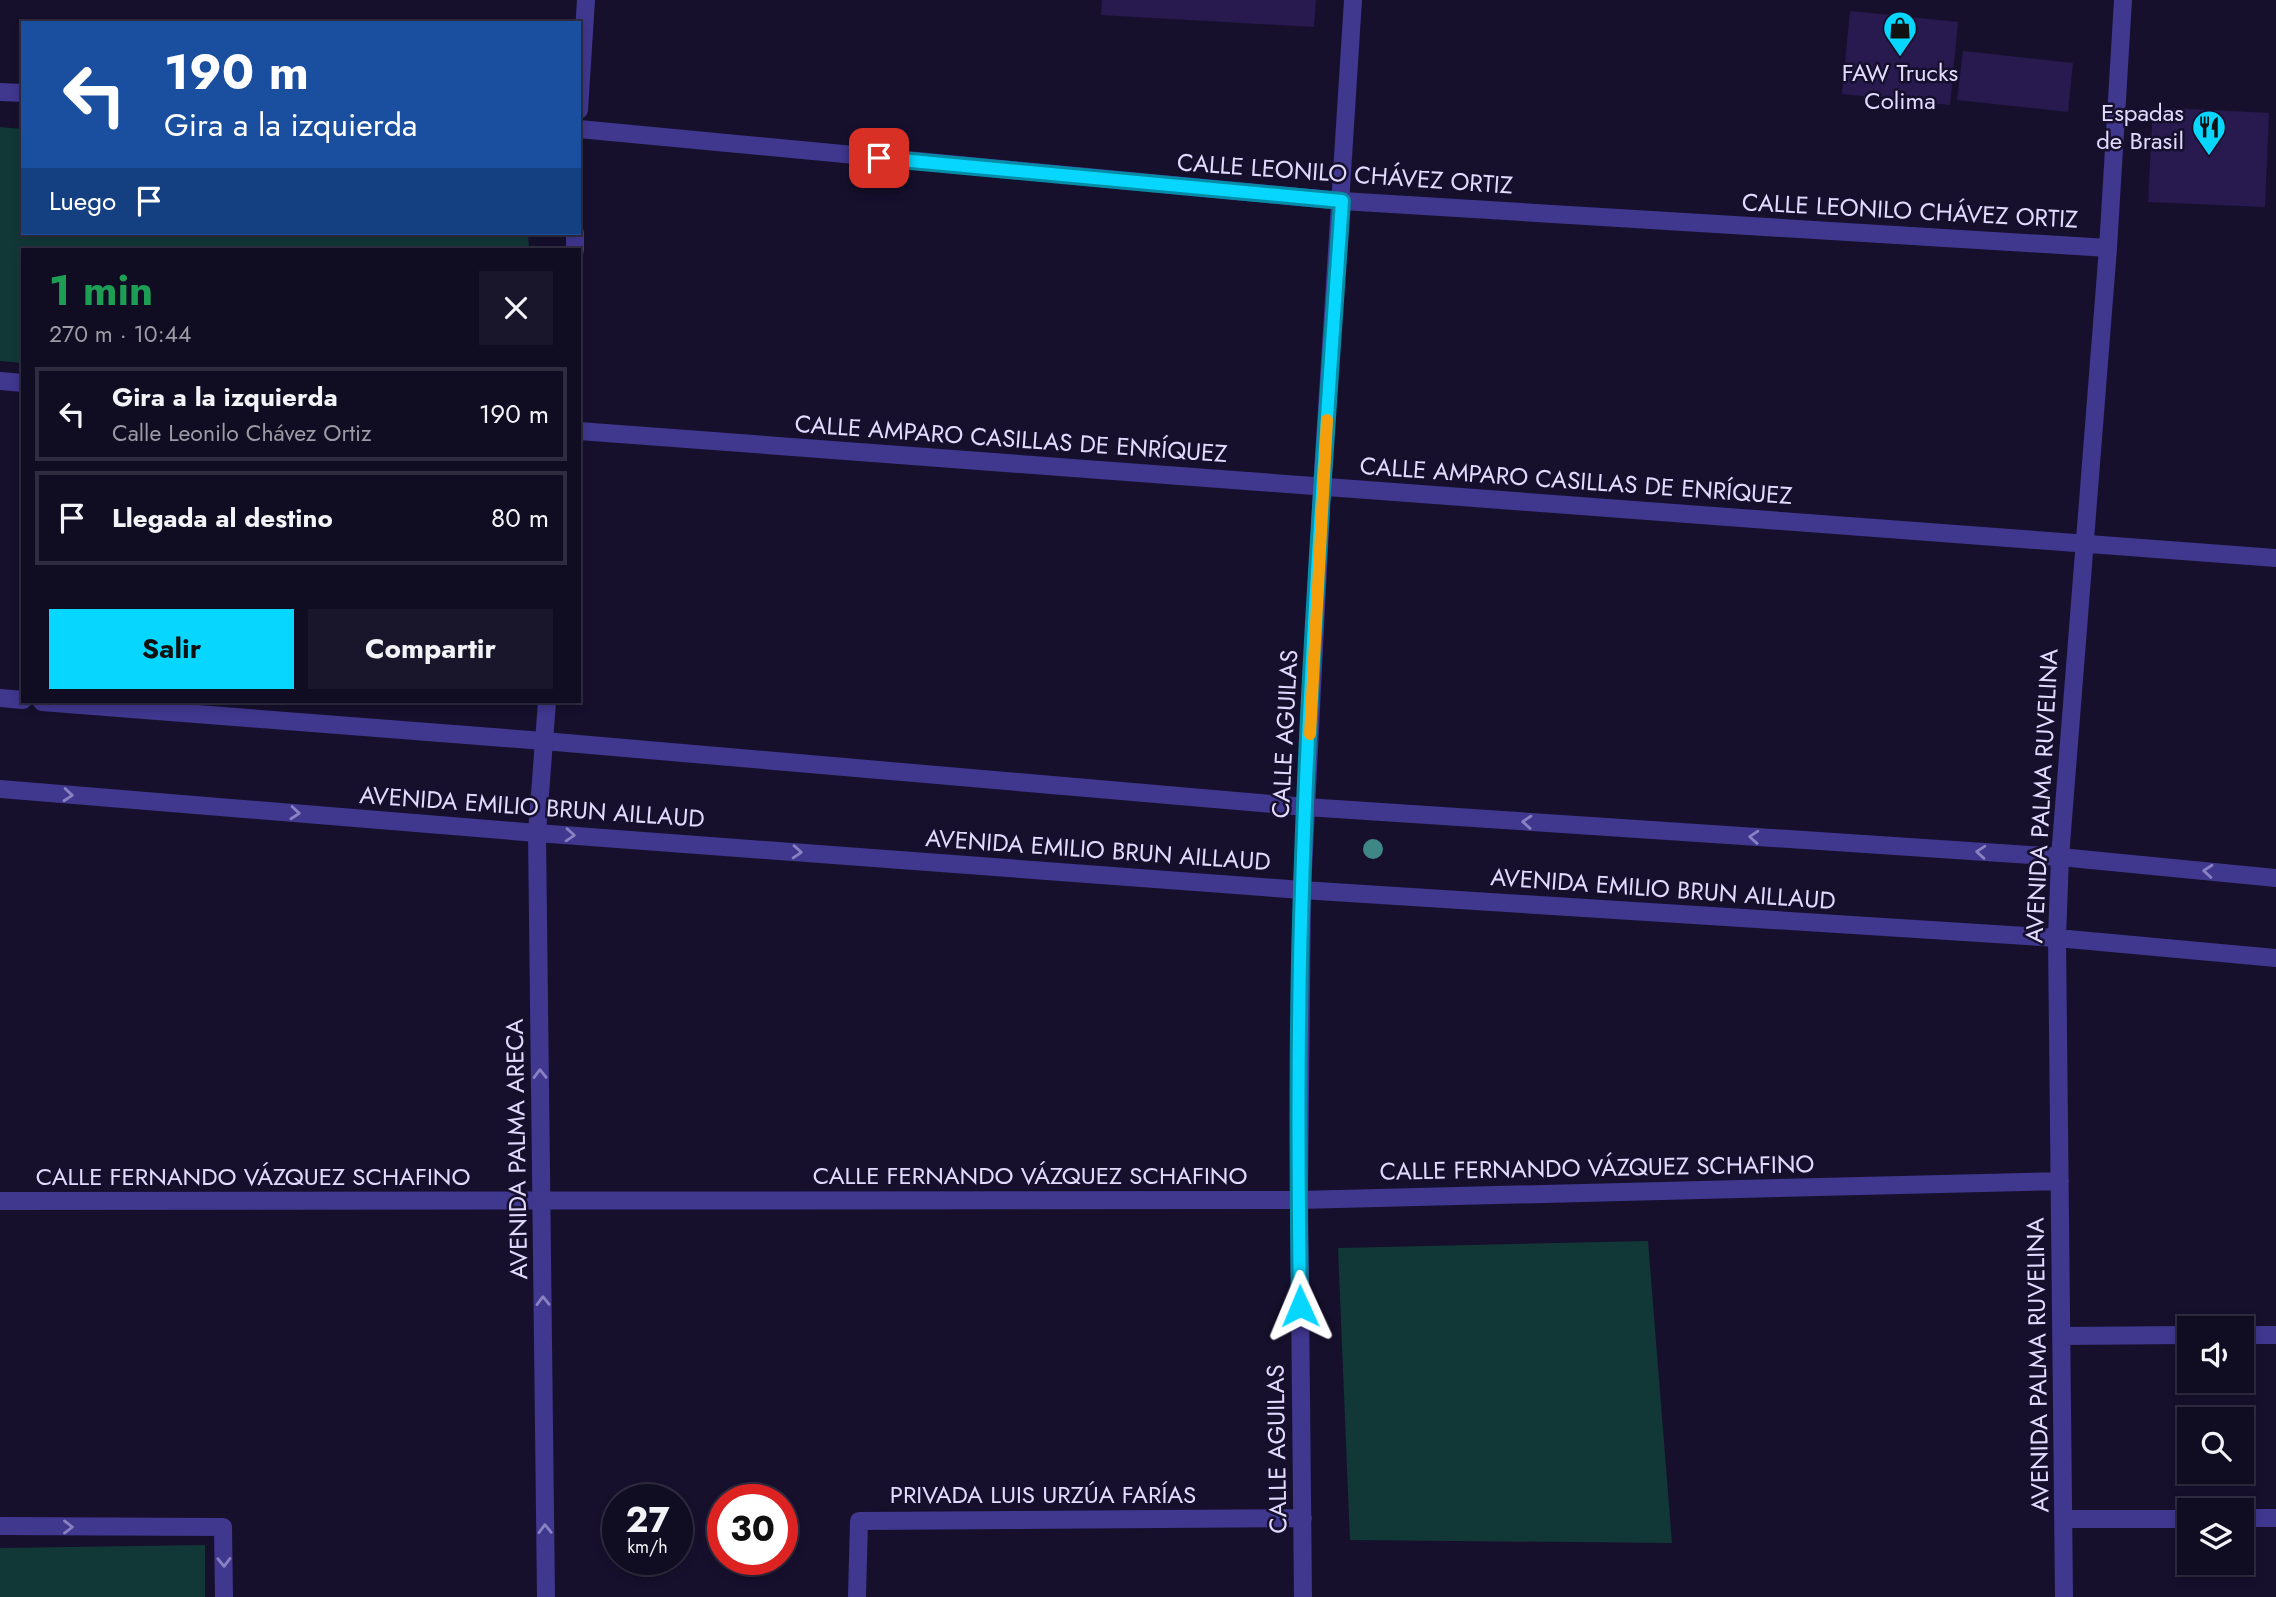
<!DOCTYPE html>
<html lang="es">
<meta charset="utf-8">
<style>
body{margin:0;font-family:Jost,sans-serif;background:#19152a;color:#f1f3f6;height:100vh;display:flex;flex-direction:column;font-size:26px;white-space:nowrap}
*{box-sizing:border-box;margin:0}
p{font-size:23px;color:#9c9ba5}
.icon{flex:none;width:38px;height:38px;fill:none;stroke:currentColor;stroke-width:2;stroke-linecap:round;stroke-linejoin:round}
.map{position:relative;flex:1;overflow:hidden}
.drawer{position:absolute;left:21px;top:248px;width:560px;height:455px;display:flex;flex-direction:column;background:#100c22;border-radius:0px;box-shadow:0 4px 10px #0003,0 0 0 2px #302c40}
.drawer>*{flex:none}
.banner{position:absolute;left:21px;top:21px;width:560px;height:214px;border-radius:0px;box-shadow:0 4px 10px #0003,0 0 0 2px #302c40;background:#1a4fa0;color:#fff;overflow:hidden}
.buttons{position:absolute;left:2177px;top:1316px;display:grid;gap:14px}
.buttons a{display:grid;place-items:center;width:77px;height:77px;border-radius:0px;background:#100c22;box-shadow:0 4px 10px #0003,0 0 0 2px #302c40;font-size:35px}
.speed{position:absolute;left:602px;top:1484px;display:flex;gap:14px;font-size:35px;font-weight:700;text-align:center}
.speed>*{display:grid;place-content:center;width:91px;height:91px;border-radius:50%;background:#100c22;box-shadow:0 4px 10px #0003,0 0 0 2px #302c40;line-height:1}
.speed small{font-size:18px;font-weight:400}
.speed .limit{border:10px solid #d22;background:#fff;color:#111}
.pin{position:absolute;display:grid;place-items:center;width:60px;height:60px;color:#fff;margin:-30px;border-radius:14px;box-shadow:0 4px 10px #0006}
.me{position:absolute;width:77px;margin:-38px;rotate:359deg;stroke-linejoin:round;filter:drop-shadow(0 0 5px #0008)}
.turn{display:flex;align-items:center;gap:24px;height:147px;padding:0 28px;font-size:32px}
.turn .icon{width:91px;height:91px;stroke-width:2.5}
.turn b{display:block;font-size:49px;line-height:60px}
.then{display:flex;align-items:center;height:66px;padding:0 28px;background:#0003;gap:14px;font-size:26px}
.round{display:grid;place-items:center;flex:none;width:74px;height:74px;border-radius:0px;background:#19152a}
.overview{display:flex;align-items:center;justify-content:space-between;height:119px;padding:0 28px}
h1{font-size:42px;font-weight:700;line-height:52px;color:#1e9e55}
.cta{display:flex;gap:14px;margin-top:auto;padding:14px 28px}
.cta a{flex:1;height:80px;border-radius:0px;background:#07d7ff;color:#111;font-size:28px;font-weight:700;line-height:80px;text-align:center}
.cta a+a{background:#19152a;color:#f1f3f6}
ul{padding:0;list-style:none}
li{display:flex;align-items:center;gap:21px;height:94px;margin:0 14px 10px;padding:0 14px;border:4px solid #302c40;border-radius:0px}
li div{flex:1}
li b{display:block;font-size:26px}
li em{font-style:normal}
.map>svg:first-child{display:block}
.green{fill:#123737}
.building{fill:#281a4f}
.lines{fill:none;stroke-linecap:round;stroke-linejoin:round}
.minor{stroke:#40378f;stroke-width:18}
.tertiary{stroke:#40378f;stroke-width:18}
.tree{fill:#3e8786}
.oneway{stroke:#8981c1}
.route-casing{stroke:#058ca6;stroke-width:18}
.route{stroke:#07d7ff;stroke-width:12}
.slow{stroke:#f59e0b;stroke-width:12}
.labels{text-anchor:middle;stroke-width:5;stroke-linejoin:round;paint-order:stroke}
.poi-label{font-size:24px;fill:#e2dbff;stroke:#16102d}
.street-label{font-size:24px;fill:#e2dbff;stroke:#16102d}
</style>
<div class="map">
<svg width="2276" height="1597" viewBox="0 0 2276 1597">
<rect width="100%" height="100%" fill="#16102d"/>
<!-- green -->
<path class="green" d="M0 127 23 129V233H528L529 250H23V363L0 361Z
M1648 1241 1672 1543 1350 1540 1338 1248Z
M205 1545V1597H0V1548Z"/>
<!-- building -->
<path class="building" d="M1102 0H1316L1314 27 1101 15Z
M1850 11 1958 22 1950 105 1842 94Z
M1963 51 2073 63 2068 112 1957 100Z
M2153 107 2269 113 2265 207 2148 202Z"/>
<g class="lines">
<!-- minor -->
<path class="minor" d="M0 92 23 93
M579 129 1342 201 2108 248
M0 381 23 383
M579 431 2276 558
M0 698 23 700
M42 702 544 741 1306 807 2060 857 2276 878
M0 789 537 833 1302 890 2057 938 2276 958
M0 1201 1299 1200 2060 1181
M2242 1335H2276
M2062 1336 2189 1335
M2242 1518H2276
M2064 1519H2189
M0 1526 223 1527 224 1597
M857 1597 859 1521 1303 1518
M1303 1597 1299 1200 1302 890 1322 487 1353 0
M2064 1597 2057 938 2060 857 2108 248 2123 0"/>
<!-- tertiary -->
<path class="tertiary" d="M579 110 586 0
M575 250V233
M546 1597 537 833 547 702"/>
</g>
<!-- trees -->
<circle class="tree" cx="1373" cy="849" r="10"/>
<!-- one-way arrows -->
<defs><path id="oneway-chevron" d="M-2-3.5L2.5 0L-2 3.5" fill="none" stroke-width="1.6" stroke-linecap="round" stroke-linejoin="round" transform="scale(1.75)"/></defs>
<g class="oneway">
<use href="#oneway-chevron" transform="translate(68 795) rotate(5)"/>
<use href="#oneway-chevron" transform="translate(295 813) rotate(5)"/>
<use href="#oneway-chevron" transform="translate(1527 822) rotate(-176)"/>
<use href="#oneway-chevron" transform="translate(570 835) rotate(4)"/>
<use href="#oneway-chevron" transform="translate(1754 837) rotate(-176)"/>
<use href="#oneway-chevron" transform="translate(797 852) rotate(4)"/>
<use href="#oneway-chevron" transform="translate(1981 852) rotate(-176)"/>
<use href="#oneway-chevron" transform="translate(2208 871) rotate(-175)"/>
<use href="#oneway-chevron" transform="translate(540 1074) rotate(-91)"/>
<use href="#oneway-chevron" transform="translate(543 1301) rotate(-91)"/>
<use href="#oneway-chevron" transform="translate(68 1527)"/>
<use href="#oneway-chevron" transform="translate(545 1529) rotate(-91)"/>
<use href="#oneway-chevron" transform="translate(224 1562) rotate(89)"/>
</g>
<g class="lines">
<!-- route casing -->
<g class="route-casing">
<path id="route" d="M879 158 1342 201C1326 430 1309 660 1302 889 1297 1028 1298 1167 1300 1306"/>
</g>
<!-- route -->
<use href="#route" class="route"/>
<!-- slow -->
<path class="slow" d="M1310 734 1327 420"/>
</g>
<!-- icons -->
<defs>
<g id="shop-pin" transform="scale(1.75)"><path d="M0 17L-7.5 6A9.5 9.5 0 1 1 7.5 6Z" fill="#07d7ff" stroke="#16102d"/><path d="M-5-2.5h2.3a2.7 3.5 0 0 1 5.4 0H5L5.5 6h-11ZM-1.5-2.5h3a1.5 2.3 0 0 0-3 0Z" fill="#111"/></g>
<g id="restaurant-pin" transform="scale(1.75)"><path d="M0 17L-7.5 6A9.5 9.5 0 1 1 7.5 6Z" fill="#07d7ff" stroke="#16102d"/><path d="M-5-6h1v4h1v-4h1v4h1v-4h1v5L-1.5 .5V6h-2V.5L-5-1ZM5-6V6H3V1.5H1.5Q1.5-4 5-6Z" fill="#111"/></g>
</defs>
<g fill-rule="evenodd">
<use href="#shop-pin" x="1900" y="28"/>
<use href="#restaurant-pin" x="2209" y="127"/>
</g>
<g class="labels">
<!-- poi labels -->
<g class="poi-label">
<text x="1900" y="81">FAW Trucks<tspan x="1900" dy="28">Colima</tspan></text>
<text x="2184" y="121" text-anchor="end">Espadas<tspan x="2184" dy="28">de Brasil</tspan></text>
</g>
<!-- street labels -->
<g class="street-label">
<text transform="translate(1345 174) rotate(4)" y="8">CALLE LEONILO CHÁVEZ ORTIZ</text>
<text transform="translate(1910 211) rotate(3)" y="8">CALLE LEONILO CHÁVEZ ORTIZ</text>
<text transform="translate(1011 439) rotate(4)" y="8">CALLE AMPARO CASILLAS DE ENRÍQUEZ</text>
<text transform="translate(1576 481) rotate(4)" y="8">CALLE AMPARO CASILLAS DE ENRÍQUEZ</text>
<text transform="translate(1285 734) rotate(-87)" y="8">CALLE AGUILAS</text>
<text transform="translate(2042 796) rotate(-87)" y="8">AVENIDA PALMA RUVELINA</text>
<text transform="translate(532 807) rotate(4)" y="8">AVENIDA EMILIO BRUN AILLAUD</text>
<text transform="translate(1098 850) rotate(4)" y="8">AVENIDA EMILIO BRUN AILLAUD</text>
<text transform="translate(1663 889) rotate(4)" y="8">AVENIDA EMILIO BRUN AILLAUD</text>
<text transform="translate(517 1149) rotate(-91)" y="8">AVENIDA PALMA ARECA</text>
<text transform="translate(1597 1168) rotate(-1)" y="8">CALLE FERNANDO VÁZQUEZ SCHAFINO</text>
<text x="1030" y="1184">CALLE FERNANDO VÁZQUEZ SCHAFINO</text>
<text x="253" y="1185">CALLE FERNANDO VÁZQUEZ SCHAFINO</text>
<text transform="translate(2038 1365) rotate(-91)" y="8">AVENIDA PALMA RUVELINA</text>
<text transform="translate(1277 1449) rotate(-91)" y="8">CALLE AGUILAS</text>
<text x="1043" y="1503">PRIVADA LUIS URZÚA FARÍAS</text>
</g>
</g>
</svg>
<div class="buttons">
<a><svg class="icon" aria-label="sound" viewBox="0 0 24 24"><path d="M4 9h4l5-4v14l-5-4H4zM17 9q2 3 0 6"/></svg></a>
<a><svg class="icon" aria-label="search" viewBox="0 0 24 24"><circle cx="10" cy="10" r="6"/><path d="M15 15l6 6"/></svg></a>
<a><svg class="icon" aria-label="layers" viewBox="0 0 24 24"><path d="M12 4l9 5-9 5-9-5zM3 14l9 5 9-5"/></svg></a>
</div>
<div class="speed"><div>27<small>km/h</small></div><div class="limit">30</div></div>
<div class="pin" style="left:879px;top:158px;background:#d93025"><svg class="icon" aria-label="arrive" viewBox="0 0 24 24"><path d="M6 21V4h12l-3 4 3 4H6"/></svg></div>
<svg class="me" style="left:1300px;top:1306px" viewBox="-20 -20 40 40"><path d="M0-17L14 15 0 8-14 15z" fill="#07d7ff" stroke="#fff" stroke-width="4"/></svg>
<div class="banner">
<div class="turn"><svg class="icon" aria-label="left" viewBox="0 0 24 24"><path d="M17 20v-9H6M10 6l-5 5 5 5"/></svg><div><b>190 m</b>Gira a la izquierda</div></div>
<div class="then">Luego<svg class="icon" aria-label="arrive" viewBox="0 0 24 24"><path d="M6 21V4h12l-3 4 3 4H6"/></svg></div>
</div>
<section class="drawer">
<div class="overview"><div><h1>1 min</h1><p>270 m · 10:44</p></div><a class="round"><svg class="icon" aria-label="close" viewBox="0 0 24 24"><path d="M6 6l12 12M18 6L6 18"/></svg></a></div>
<ul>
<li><svg class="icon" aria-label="left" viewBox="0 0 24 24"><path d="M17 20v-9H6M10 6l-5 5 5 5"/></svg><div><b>Gira a la izquierda</b><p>Calle Leonilo Chávez Ortiz</p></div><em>190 m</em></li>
<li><svg class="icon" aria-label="arrive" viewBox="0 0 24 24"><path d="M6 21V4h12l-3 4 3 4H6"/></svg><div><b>Llegada al destino</b></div><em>80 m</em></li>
</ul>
<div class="cta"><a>Salir</a><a>Compartir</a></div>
</section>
</div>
